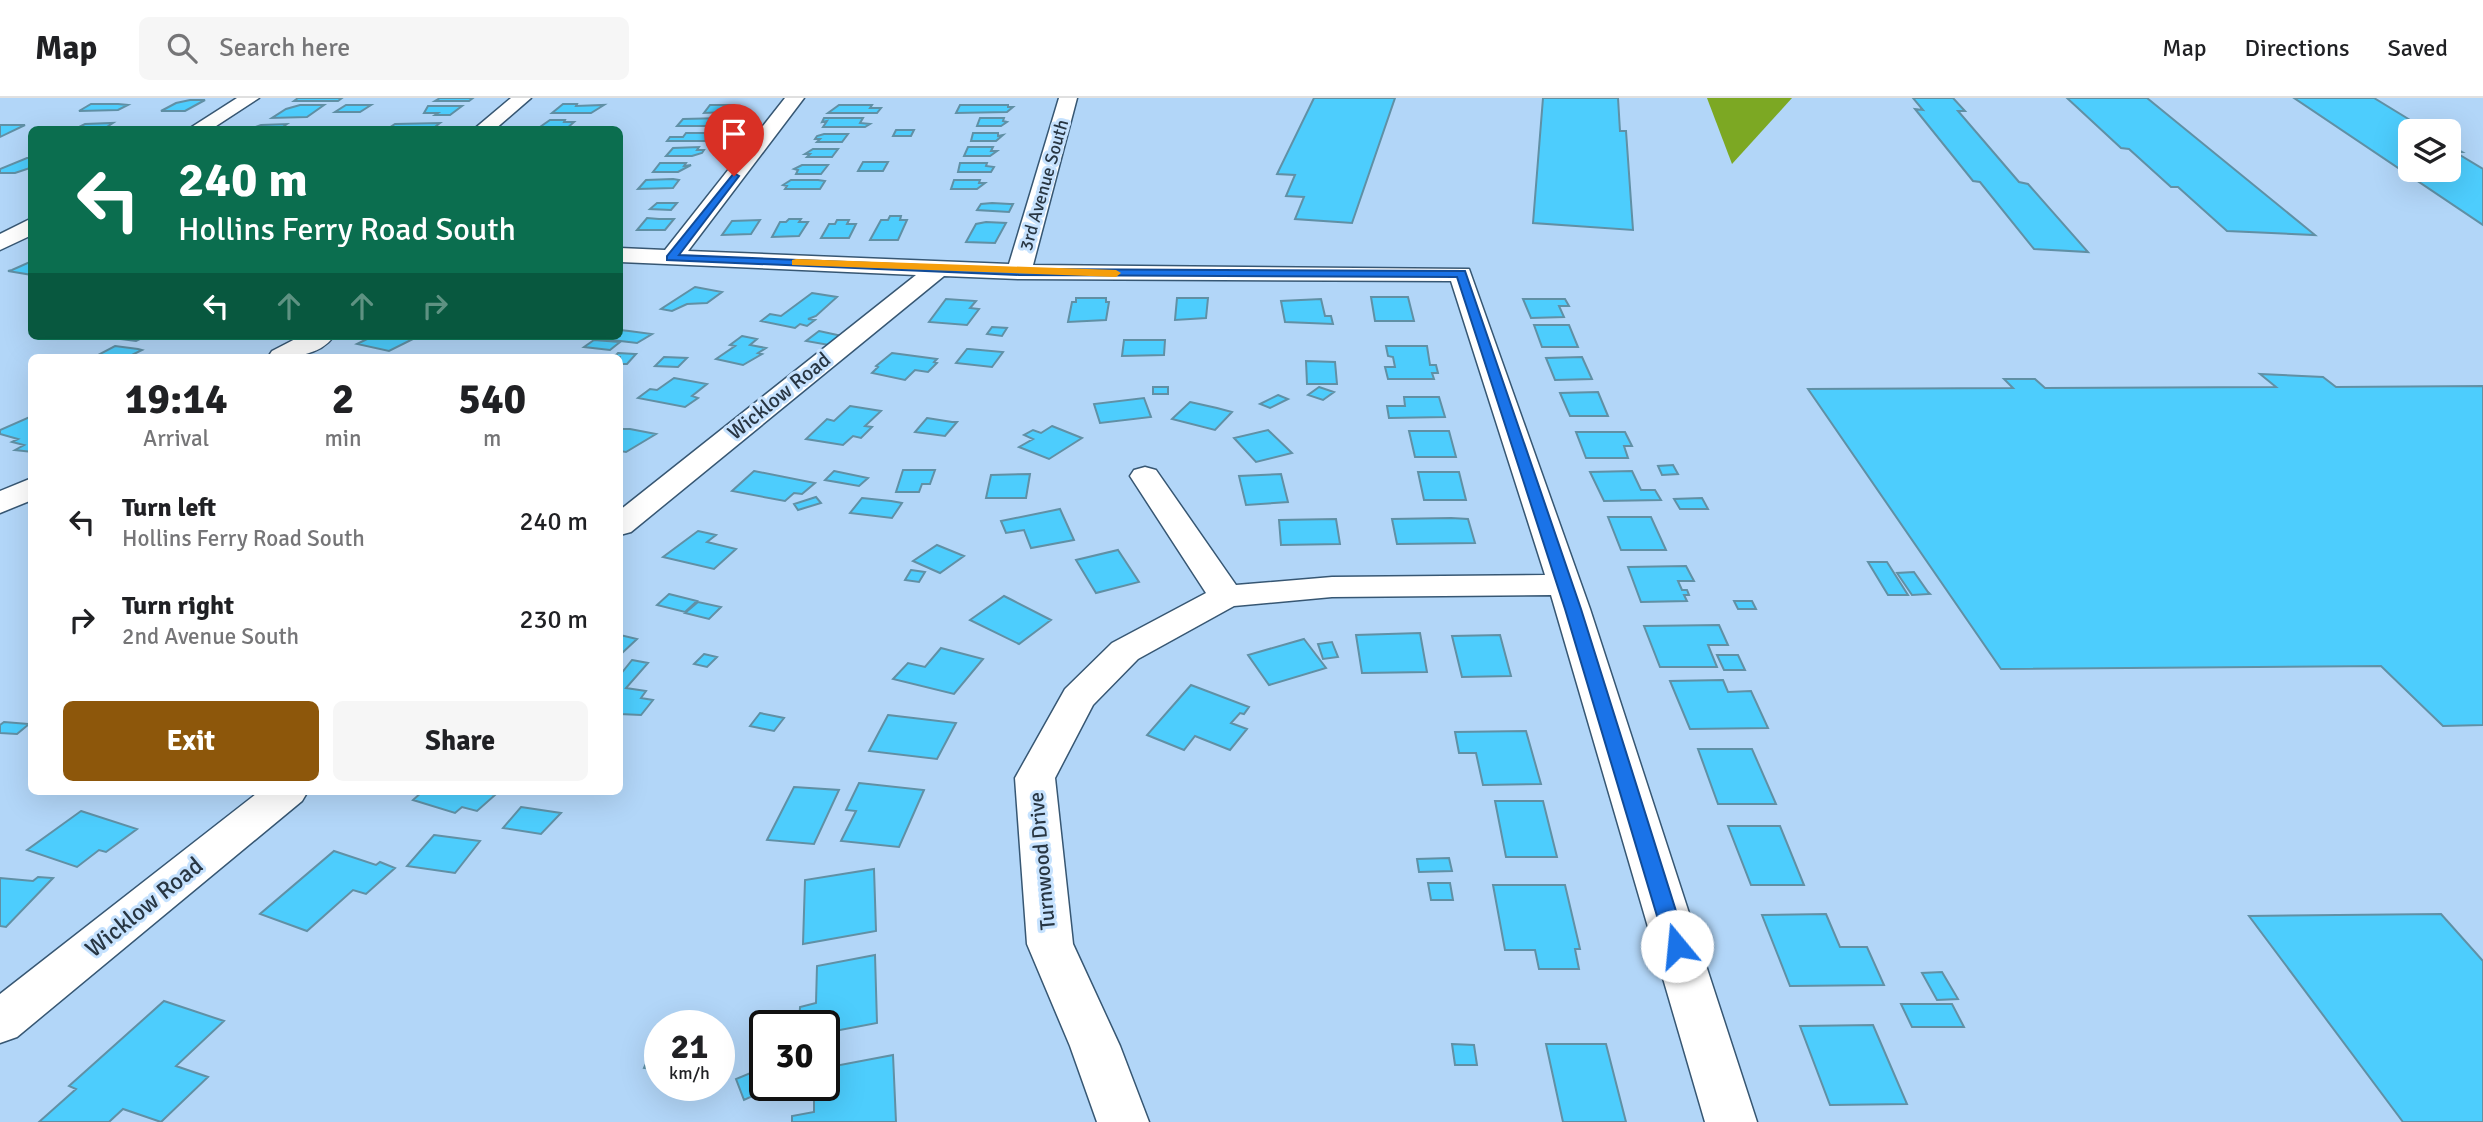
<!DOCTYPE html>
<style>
body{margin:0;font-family:Signika,sans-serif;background:#f6f6f6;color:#202124;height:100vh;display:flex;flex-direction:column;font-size:26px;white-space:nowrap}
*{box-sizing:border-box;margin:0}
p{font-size:23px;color:#757577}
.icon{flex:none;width:38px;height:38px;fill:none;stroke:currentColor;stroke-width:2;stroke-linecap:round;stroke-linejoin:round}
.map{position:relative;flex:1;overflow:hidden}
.side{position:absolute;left:28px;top:256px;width:595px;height:441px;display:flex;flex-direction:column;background:#fff;border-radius:10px;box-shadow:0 7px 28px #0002}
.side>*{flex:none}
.hud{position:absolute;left:28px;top:28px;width:595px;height:214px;border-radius:10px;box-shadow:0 7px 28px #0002;background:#0b6e4f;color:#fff;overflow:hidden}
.fabs{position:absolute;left:2398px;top:21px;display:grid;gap:14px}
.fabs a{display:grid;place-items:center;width:63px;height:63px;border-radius:10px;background:#fff;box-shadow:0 7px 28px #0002;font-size:35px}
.speed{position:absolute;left:644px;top:912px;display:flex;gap:14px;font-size:35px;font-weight:700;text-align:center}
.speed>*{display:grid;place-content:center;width:91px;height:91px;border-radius:50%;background:#fff;box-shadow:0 7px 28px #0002;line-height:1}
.speed small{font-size:18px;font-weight:400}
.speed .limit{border:4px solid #111;border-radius:10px;background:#fff;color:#111}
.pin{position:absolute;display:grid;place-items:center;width:60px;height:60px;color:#fff;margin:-72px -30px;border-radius:50% 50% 50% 0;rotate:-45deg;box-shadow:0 0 7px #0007}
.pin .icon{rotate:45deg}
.me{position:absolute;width:77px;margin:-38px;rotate:343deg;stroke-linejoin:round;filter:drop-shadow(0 0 5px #0008)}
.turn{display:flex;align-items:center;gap:24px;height:147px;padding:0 35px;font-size:32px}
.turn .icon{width:91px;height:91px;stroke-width:2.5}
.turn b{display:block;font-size:49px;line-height:60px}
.lanes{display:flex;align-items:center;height:66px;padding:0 35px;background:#0003;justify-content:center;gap:35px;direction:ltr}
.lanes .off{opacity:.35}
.eta{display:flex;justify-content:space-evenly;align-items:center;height:119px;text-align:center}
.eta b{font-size:42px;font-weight:700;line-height:49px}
.primary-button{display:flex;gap:14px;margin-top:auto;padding:14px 35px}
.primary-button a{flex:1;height:80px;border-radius:10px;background:#8d570b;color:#fff;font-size:28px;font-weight:700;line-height:80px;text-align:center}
.primary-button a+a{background:#f6f6f6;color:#202124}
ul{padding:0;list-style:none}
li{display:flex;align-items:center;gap:21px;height:98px;padding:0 35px}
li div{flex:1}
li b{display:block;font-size:26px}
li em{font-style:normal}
header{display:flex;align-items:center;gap:42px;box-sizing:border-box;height:98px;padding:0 35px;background:#fff;border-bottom:2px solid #e0e0e0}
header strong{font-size:33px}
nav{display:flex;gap:38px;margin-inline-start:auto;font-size:24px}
.search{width:490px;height:63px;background:#f6f6f6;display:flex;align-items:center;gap:18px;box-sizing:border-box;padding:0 24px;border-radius:10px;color:#757577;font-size:26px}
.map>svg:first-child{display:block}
.water{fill:#7ca823}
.building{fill:#4dcdfd;stroke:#6090a5;stroke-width:2}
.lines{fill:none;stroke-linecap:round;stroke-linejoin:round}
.street-casing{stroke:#375773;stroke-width:3}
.street{fill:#fff;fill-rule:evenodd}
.route{fill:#1a73e8;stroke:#114b97;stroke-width:2}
.slow{fill:#f59e0b}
.labels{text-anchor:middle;stroke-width:6;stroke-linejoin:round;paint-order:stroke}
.far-street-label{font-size:18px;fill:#283643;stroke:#c6e2fe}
.street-label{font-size:21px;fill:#283643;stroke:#c6e2fe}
.near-street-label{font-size:24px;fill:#283643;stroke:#c6e2fe}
</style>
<header>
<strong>Map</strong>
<div class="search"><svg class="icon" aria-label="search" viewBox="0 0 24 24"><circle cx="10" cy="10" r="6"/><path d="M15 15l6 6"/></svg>Search here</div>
<nav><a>Map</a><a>Directions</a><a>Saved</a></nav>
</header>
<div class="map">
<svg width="2483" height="1024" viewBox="0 0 2483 1024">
<rect width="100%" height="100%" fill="#b2d6f8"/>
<!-- water -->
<path class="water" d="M1707 0H1792L1732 66Z"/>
<!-- building -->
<path class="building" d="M298 0H342L338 3H294Z
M440 0H473L469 3H435Z
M1314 0H1395L1352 125 1295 121 1304 99 1286 98 1295 77 1277 76Z
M1543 0H1618L1620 33H1626L1633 132 1533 125Z
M1913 0H1953L1965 13H1958L2019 84 2028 86 2088 154 2034 151 1980 84 1973 83 1915 11 1923 12Z
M2067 0H2147L2315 137 2227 133 2178 89H2171L2129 51 2121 50Z
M2294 0H2374L2428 33H2410V72H2448V46L2462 54H2455L2483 71V127Z
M190 2H205L185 13H161L176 5Z
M91 6H118L128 7 118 12 79 13Z
M563 6H577L576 8 604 7 591 15H552Z
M300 7H324L307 19 272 20 286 11Z
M346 7H371L360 14H335Z
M710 7H733L731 9H736L727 14 704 15Z
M839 7H872L870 10H881L877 15H828Z
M960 7H1008V9H1013L1007 14 956 15Z
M428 8H462L450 17H435L438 15H424Z
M723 20 722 26 716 28H677L683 21Z
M824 20H863L860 25 870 26 865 29H823L827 23 822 24Z
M980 20H1004L1003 23 1007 24 1001 28H977Z
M550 22H565L564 24H574L565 32 537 31Z
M113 25 102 32H73L85 26Z
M440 25 431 32 389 30 395 26Z
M287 26 279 32 250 31 261 27Z
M0 27H25L0 39Z
M896 32H914L911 38H893Z
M686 35H711L709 37H713L705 43H667L670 39H683Z
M973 35H998V38L1003 37 996 43H971Z
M824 36H848L842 44H817L820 41H815L817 38Z
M699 49 697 52H704L702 55 692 58H666L673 50Z
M968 49H993L991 53H997L990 58H964Z
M813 51H838L832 59H807L810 56H805Z
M27 60H32L30 70 15 75H0V71Z
M863 64H888L883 73H858Z
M660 65H686L684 68 691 67 678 74H653Z
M960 65H987L986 68 994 69 991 74H958Z
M802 67H828L821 76H796L798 72 794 71Z
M673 81 679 82 673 90 638 91 646 82Z
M791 82H818L825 83 820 91H785L787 88 783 87Z
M954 82H980L979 85H985L977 91H951Z
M657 105H677L671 112 650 111Z
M992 105 1010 106H1013L1009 114 977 112 981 106Z
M890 118H901L900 122H907L898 142H870L881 122H888Z
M647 120 659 121H674L665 132H637Z
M789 121H801L799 124H808L799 138 772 139 780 124H786Z
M760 122 751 136 722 137 732 123Z
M837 122H849L847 126H856L849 140H821L829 126H835Z
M986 124 1006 125 995 145 966 144 976 126Z
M32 163V177L8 173 12 172Z
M695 189 722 194 707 205 687 206 672 213 661 211Z
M812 195 837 199 816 218 808 221 815 222 807 228 800 226 795 230 761 223 770 216 781 218Z
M1371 199H1408L1414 223H1375Z
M1076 200H1106V204H1109L1106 222 1068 224 1072 204H1076Z
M1177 200H1208L1206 220 1175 222Z
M946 201 976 203 970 210 979 211 967 227 929 224Z
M1321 201 1325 218H1331L1333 226 1285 224 1281 203Z
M1523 201H1565L1569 208H1559L1564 219 1531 220Z
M1534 227H1569L1578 249H1542Z
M992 229 1007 230 1002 238 987 236Z
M620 232 629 233 652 236 637 245 595 240 620 238Z
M819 233 842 238 829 247 806 243Z
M97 238H146L136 243Z
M373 238H401L413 241 389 253 357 246Z
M742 238 757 241 750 247 766 250 758 255 762 256 743 267 716 261 735 248 730 247Z
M594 242 620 244 610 252 584 249Z
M1124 242H1165L1164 257 1122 258Z
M115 248 138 251 142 252 128 259 96 258Z
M1386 248H1427L1430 267H1436L1438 275H1432L1434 281H1388L1385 269H1395L1393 259 1388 258Z
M967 251H969L1003 254 992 269 956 265Z
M618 255 635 256H636L627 266H620V259H614Z
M892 255 937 261 934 264 937 265 928 274 915 272 905 282 872 275 878 269 876 268Z
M664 259 687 260 678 269 655 268Z
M1582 259 1592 281 1555 282 1546 260Z
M1306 263 1335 264 1337 286H1307Z
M2260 276 2323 279 2336 289 2483 288V627L2443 628 2381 568 2001 571 1808 291 2013 290 2004 281H2035L2045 290 2276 289Z
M674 280 707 286 692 298 698 300 685 309 638 300 650 291 657 292Z
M1153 289H1168V296H1153Z
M1319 289 1334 294 1323 302 1308 297Z
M1598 294 1608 318H1570L1560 295Z
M1278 297 1288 301 1270 310 1260 306Z
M1404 299H1439L1445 319 1389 320 1387 308H1405Z
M1144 300 1151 319 1100 325 1094 306Z
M1190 304 1217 310 1232 314 1215 332 1172 321Z
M850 308 881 313 865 328 872 329 861 340 853 338 843 347 806 341 827 321 834 323Z
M32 318V354L15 352 24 347 12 344 18 341 0 336V332Z
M927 320 952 324H957L945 338 915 334Z
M1052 328 1082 340 1049 361 1019 349 1033 341 1024 337 1033 332 1041 335Z
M620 331H630L656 336 626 354 620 353Z
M1268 332 1292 355 1256 364 1234 340Z
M1409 333H1449L1456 359H1415Z
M1576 334H1625L1632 348H1624L1628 360H1586Z
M1673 367 1678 376 1662 377 1658 368Z
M903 372H935L930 386H922L919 394H896Z
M754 373 815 385 802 396 794 395 785 403 732 393Z
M834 373 868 380 859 388 825 382Z
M1632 373 1641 392H1655L1661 402 1604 403 1590 374Z
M1418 374H1459L1466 402H1424Z
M1030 376 1026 400H986L991 377Z
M1281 376 1288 404 1246 407 1239 378Z
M816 399 821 405 798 412 794 406Z
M862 400 891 403 902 405 892 420 850 415Z
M1702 400 1708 411H1680L1674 401Z
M1060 411 1074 442 1031 450 1024 432 1006 435 1001 423Z
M1608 419H1651L1666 452H1621Z
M1451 420 1468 421 1475 445 1397 446 1392 421Z
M1336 421 1340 446 1281 447 1279 422Z
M698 433 716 437 707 444 736 451 714 471 663 459Z
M937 447 964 458 940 475 913 463Z
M1118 452 1139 484 1096 495 1076 462Z
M1868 464H1887L1908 497H1888Z
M1686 468 1694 483H1678L1682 492H1687L1689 497H1684L1687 503 1641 504 1628 469Z
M911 472 925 474 919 484 905 482Z
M1914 474 1928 494 1930 496 1912 497 1897 475Z
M669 496 697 503 685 514 657 507Z
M1004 498 1012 502 1051 522 1019 546 970 522Z
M1734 503H1752L1756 511H1738Z
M698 504 721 509 709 521 685 515Z
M1719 527 1728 547H1708L1717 569H1660L1644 528Z
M1420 535 1427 574 1362 575 1356 537Z
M620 537 637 541 620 557Z
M1500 537 1511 578 1462 579 1452 538Z
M1304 541 1326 570 1269 587 1248 557Z
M1332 544 1338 559 1323 561 1318 546Z
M941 550 983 561 954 596 893 581 908 565 925 569Z
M704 556 717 559 707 569 694 566Z
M1717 557H1738L1745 572H1724Z
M632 562 648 565 626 590 646 593 641 600 653 602 641 617 620 616V577Z
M1723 582 1728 594 1751 593 1768 630 1690 631 1670 583Z
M1191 587 1249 609 1244 616 1240 615 1231 625 1247 631 1230 652 1195 638 1184 652 1147 637Z
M760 615 784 620 774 633 750 628Z
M888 617 956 625 937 661 869 653Z
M4 624 29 626 17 636 0 635V627Z
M1526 633 1541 686 1483 687 1476 655H1459L1455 634Z
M1698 651H1752L1776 706H1718Z
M859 685 924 692 899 749 841 743 856 713 846 712Z
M794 689 839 692 814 746 767 742Z
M423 693H481L495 697 477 713 462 709 455 715 413 702Z
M1495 703H1543L1557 759H1506Z
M521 709 561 715 541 736 503 730Z
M81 713 137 731 106 754 99 752 77 769 27 752Z
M1728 728H1780L1804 787H1751Z
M434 737 480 743 455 775 407 768Z
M334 753 376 767 380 764 395 770 366 796 353 792 307 833 260 816Z
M1449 760 1452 773 1419 774 1417 761Z
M874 771 876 833 803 846 805 782Z
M38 779 53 780 6 829 0 828V780L33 783Z
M1428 785H1450L1453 802H1431Z
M1493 787H1565L1580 851H1575L1579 871H1539L1535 852H1505Z
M1826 816 1840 849H1867L1884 887 1790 888 1762 817Z
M2441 816 2483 863V1024H2403L2249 818Z
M875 857 877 925 824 935V928H799L800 909 816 905 817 868Z
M1942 874 1958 901 1937 902 1922 875Z
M164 903 224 923 176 968 208 979 161 1024 123 1011 109 1024H39L76 991 69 988Z
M1901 906H1952L1964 929H1912Z
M1873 927 1907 1006 1830 1007 1800 928Z
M1452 946 1474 947 1477 967H1455Z
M1546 946H1606L1626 1024H1563Z
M654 948H660V972L644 970Z
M893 957 896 1024H792V1018L814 1014V987H824V970Z
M760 971 768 991 744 1002 736 981Z"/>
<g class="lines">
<!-- street casing -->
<g class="street-casing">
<path id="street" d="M237 0H259L210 32H187Z
M511 0H531L494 32H473Z
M785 0H804L688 153 1009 166 1059 0H1077L1033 167 1469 171 1590 511 1757 1024H1705L1551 497 1332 499 1234 508 1138 561 1093 607 1055 680 1073 846 1120 948 1149 1024H1097L1070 948 1027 846 1015 680 1065 591 1112 545 1206 495 1130 378 1134 372 1145 369 1156 372 1236 487 1332 479 1545 477 1451 183 1019 181 944 178 631 434 620 437V412L916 177 620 164V150L665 152Z
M32 120V137L0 152V136Z
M301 238H334C319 259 291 259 268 259L272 253Z
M32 380V402L0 415V393Z
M260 693H308L302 703 17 939 0 945V896Z"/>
</g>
<!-- street -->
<use href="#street" class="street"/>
</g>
<!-- route -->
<path class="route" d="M734 75 739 78 679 157 1019 171 1465 173 1581 511 1687 848 1684 854 1677 857 1669 854 1666 848 1565 511 1457 179 1019 177 667 162V158Z"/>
<!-- slow -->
<path class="slow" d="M796 161 1116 172 1121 175 1116 179 792 167V162Z"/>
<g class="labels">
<!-- far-street labels -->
<g class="far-street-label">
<text transform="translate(1044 87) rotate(-74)" y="6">3rd Avenue South</text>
</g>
<!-- street labels -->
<g class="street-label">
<text transform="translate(779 298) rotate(-39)" y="7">Wicklow Road</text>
<text transform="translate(1042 763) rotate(-95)" y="7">Turnwood Drive</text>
</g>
<!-- near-street labels -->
<g class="near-street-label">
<text transform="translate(144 809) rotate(-39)" y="8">Wicklow Road</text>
</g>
</g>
</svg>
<div class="fabs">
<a><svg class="icon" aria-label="layers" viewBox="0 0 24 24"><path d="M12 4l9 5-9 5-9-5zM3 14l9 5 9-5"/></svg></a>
</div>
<div class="speed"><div>21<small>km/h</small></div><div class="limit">30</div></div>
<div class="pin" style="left:734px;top:78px;background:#d93025"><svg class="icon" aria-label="arrive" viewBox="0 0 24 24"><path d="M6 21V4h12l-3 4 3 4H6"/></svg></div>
<svg class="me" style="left:1677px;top:848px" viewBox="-20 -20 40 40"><circle r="19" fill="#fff"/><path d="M0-13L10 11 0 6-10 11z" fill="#1a73e8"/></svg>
<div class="hud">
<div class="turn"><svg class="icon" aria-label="left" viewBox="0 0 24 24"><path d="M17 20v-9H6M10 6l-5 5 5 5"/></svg><div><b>240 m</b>Hollins Ferry Road South</div></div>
<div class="lanes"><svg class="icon" aria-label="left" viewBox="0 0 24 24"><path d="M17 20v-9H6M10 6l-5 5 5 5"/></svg><svg class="icon off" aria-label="ahead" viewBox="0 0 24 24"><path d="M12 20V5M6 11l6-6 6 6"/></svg><svg class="icon off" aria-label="ahead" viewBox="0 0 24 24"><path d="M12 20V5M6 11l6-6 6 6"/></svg><svg class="icon off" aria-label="right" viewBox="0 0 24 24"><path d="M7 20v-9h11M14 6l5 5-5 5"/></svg></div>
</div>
<section class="side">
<div class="eta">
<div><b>19:14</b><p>Arrival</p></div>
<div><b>2</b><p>min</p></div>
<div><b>540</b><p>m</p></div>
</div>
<ul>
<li><svg class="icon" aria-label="left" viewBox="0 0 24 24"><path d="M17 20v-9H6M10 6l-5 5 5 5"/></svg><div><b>Turn left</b><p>Hollins Ferry Road South</p></div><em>240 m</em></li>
<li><svg class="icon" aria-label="right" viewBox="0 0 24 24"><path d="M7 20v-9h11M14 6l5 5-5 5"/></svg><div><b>Turn right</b><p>2nd Avenue South</p></div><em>230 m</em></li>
</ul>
<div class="primary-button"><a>Exit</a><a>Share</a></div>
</section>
</div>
